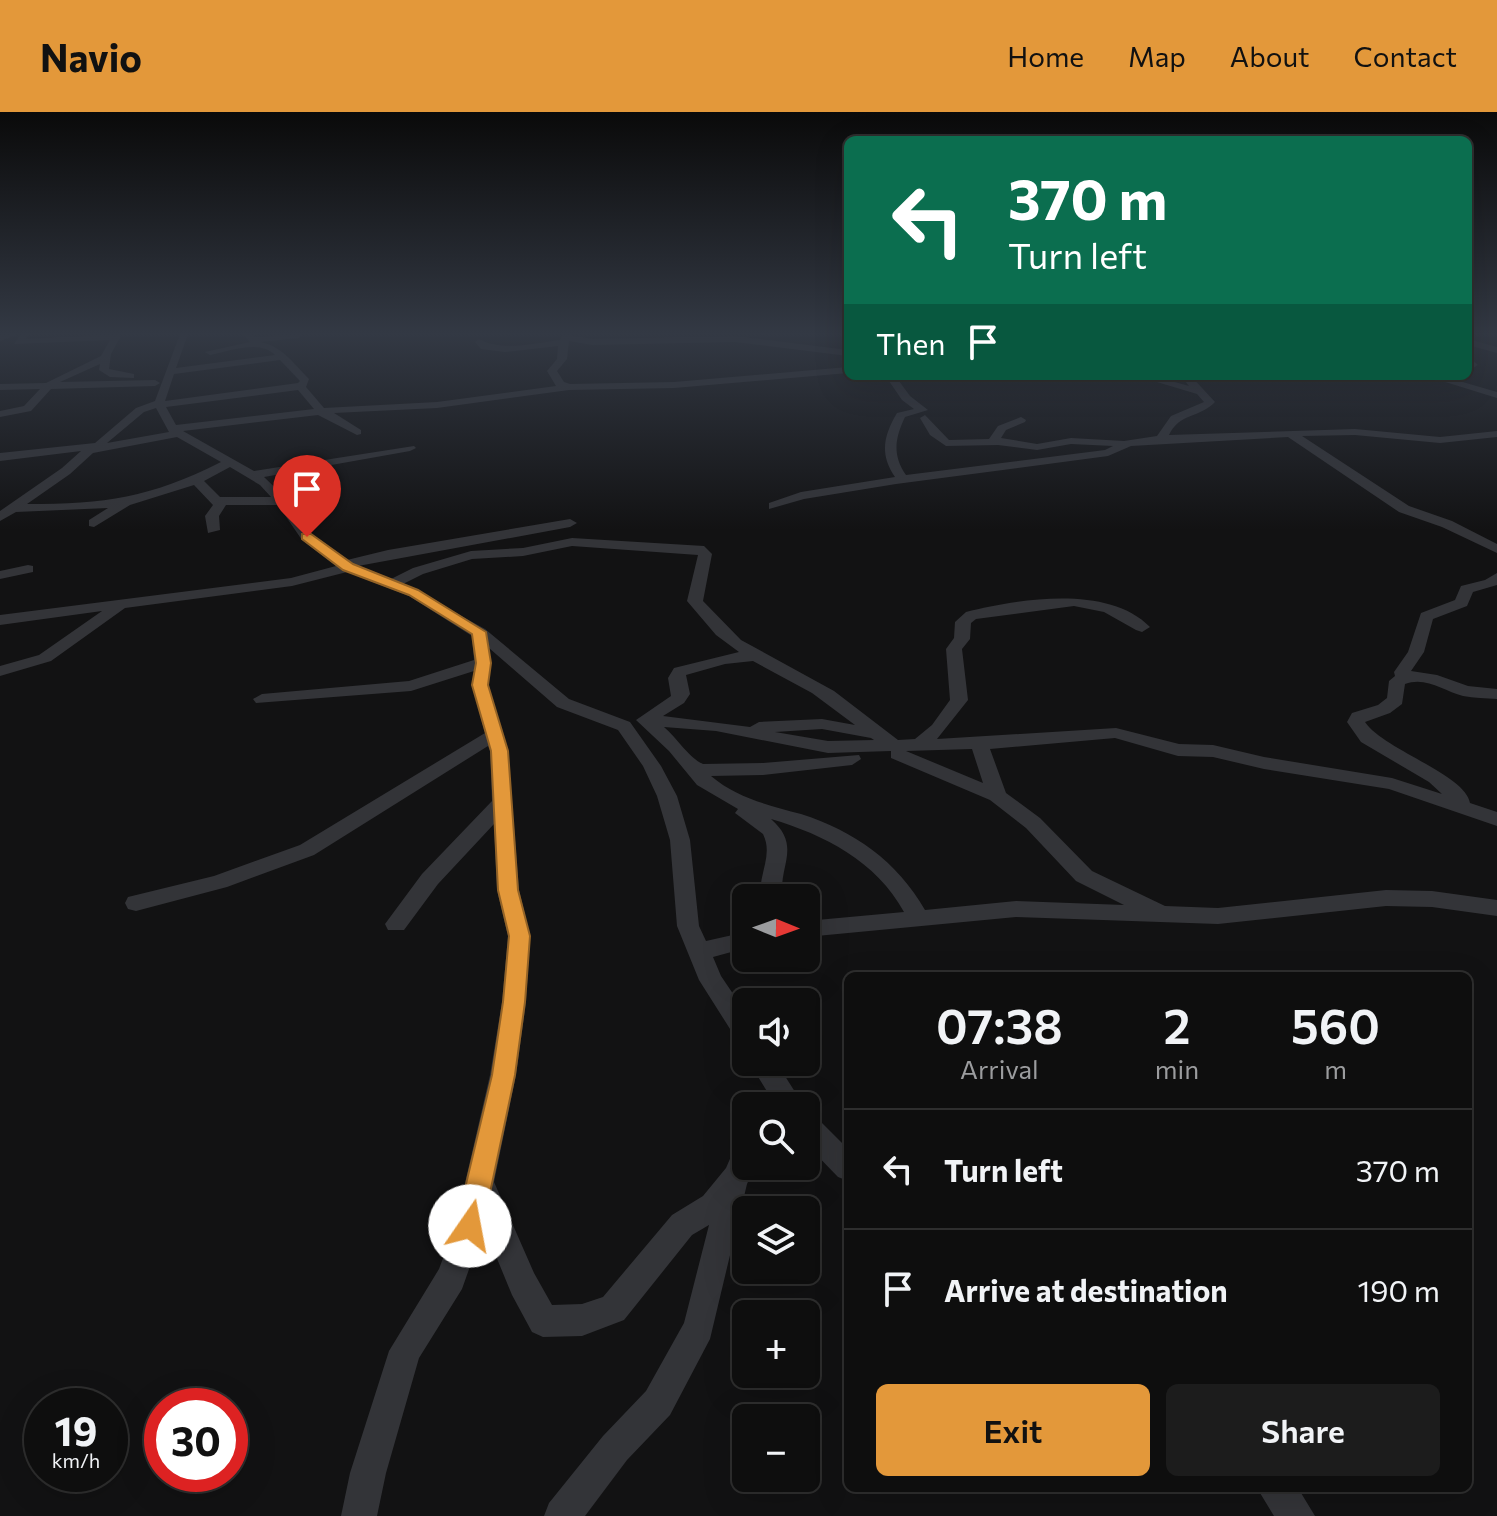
<!DOCTYPE html>
<meta charset="utf-8">
<style>
body{margin:0;font-family:Commissioner,sans-serif;background:#1c1c1c;color:#f1f3f6;height:100vh;display:flex;flex-direction:column;font-size:30px;white-space:nowrap}
*{box-sizing:border-box;margin:0}
p{font-size:26px;color:#9b9c9e}
.icon{flex:none;width:44px;height:44px;fill:none;stroke:currentColor;stroke-width:2;stroke-linecap:round;stroke-linejoin:round}
.map{position:relative;flex:1;overflow:hidden}
.drawer{position:absolute;left:844px;top:860px;width:628px;height:520px;display:flex;flex-direction:column;background:#0e0e0e;border-radius:12px;box-shadow:0 8px 32px #0002,0 0 0 2px #2e2e2e}
.drawer>*{flex:none}
.banner{position:absolute;left:844px;top:24px;width:628px;height:244px;border-radius:12px;box-shadow:0 8px 32px #0002,0 0 0 2px #2e2e2e;background:#0b6e4f;color:#fff;overflow:hidden}
.needle{width:52px;rotate:91deg}
.tools{position:absolute;left:732px;top:772px;display:grid;gap:16px}
.tools a{display:grid;place-items:center;width:88px;height:88px;border-radius:12px;background:#0e0e0e;box-shadow:0 8px 32px #0002,0 0 0 2px #2e2e2e;font-size:40px}
.speed{position:absolute;left:24px;top:1276px;display:flex;gap:16px;font-size:40px;font-weight:700;text-align:center}
.speed>*{display:grid;place-content:center;width:104px;height:104px;border-radius:50%;background:#0e0e0e;box-shadow:0 8px 32px #0002,0 0 0 2px #2e2e2e;line-height:1}
.speed small{font-size:20px;font-weight:400}
.speed .limit{border:12px solid #d22;background:#fff;color:#111}
.pin{position:absolute;display:grid;place-items:center;width:68px;height:68px;color:#fff;margin:-82px -34px;border-radius:50% 50% 50% 0;rotate:-45deg;box-shadow:0 0 8px #0007}
.pin .icon{rotate:45deg}
.me{position:absolute;width:88px;margin:-44px;rotate:12deg;stroke-linejoin:round;filter:drop-shadow(0 0 6px #0008)}
.turn{display:flex;align-items:center;gap:28px;height:168px;padding:0 32px;font-size:36px}
.turn .icon{width:104px;height:104px;stroke-width:2.5}
.turn b{display:block;font-size:56px;line-height:68px}
.then{display:flex;align-items:center;height:76px;padding:0 32px;background:#0003;gap:16px;font-size:30px}
.eta{display:flex;justify-content:space-evenly;align-items:center;height:136px;text-align:center}
.eta b{font-size:48px;font-weight:600;line-height:56px}
.action{display:flex;gap:16px;margin-top:auto;padding:16px 32px}
.action a{flex:1;height:92px;border-radius:12px;background:#e3983a;color:#111;font-size:32px;font-weight:600;line-height:92px;text-align:center}
.action a+a{background:#1c1c1c;color:#f1f3f6}
ul{padding:0;list-style:none}
li{display:flex;align-items:center;gap:24px;height:120px;padding:0 32px;border-top:2px solid #2e2e2e}
li div{flex:1}
li b{display:block;font-size:30px}
li em{font-style:normal}
header{display:flex;align-items:center;gap:48px;box-sizing:border-box;height:112px;padding:0 40px;background:#e3983a;color:#111}
header strong{font-size:38px}
nav{display:flex;gap:44px;margin-inline-start:auto;font-size:28px}
.map>svg:first-child{display:block}
.lines{fill:none;stroke-linecap:round;stroke-linejoin:round}
.minor{fill:#333438;fill-rule:evenodd}
.route{fill:#e3983a;stroke:#946326;stroke-width:2}
</style>
<header>
<strong>Navio</strong>
<nav><a>Home</a><a>Map</a><a>About</a><a>Contact</a></nav>
</header>
<div class="map">
<svg width="1497" height="1404" viewBox="0 0 1497 1404">
<rect width="100%" height="100%" fill="#121213"/>
<g class="lines">
<!-- minor -->
<path class="minor" d="M15 222 14 224 0 229V223Z
M21 222H30L25 227 122 222 111 242 109 257 134 262V266L110 265 99 258 100 252 60 270 155 268 160 271 155 274 51 277 31 299 0 305V299L24 294 40 277 0 278V272L46 271 101 244 110 228 14 232Z
M180 222H188L176 256 275 243C260 227 229 239 210 243L205 240 250 230 243 222H252L255 225 303 222 299 226 260 230C282 234 293 251 309 267L306 275 324 296 437 290 556 274 547 259 557 247 558 234 505 240 481 237 475 230 479 227C502 240 535 231 560 228L563 222 592 227 735 224 848 238V244L735 230 592 233 569 229 567 247 557 259 564 270 570 272 674 270 848 255V261L674 276 569 278 437 296 334 301 361 318V322L357 323 318 303 183 319 254 359 414 334 416 336 410 339 264 365 291 391 312 422 347 448 388 438 570 407 577 411 570 415 358 454 391 467 413 456 471 439 523 436 572 426 704 434 712 442 703 489 741 528 834 579 898 628 915 627 932 613 950 588 946 537 954 526 955 510 966 500C1018 487 1108 472 1150 515L1142 520 1136 518 1104 500 1074 494 976 507 971 511 970 527 962 537 968 588 937 627 1116 616 1179 632 1213 633 1264 645 1392 666 1442 682 1429 670 1361 630 1347 610 1352 601 1378 593 1387 586 1389 569 1395 564 1394 560 1408 540 1421 501 1455 488 1461 474 1485 468 1497 461V473L1473 480 1467 494 1433 507 1424 540 1411 559 1437 563 1468 574 1497 577V587C1486 586 1474 586 1463 584 1444 579 1426 564 1405 572L1402 592 1390 601 1365 610C1384 638 1465 662 1470 691L1497 700V714L1389 677 1264 657 1213 645 1178 644 1115 626 990 637 1006 681 1040 706 1092 759 1165 794 1218 796 1386 778 1432 779 1497 788V804L1432 795 1386 794 1218 812 1016 805 806 825V809L904 800C876 749 825 723 771 707 803 735 777 755 783 786H761C757 764 774 744 763 722L735 701 738 697 697 673 669 639 636 608 671 584 668 566 674 556 739 540 716 523 687 489 698 443 572 434 523 444 472 447 423 462 403 472 485 517 569 587 630 610 661 654 677 684 690 728 699 814 706 829 746 820V836L713 845 721 864 746 901V931L737 928 699 868 677 814 670 728 657 684 643 654 618 618 557 595 489 536 488 573 508 639 519 778 530 824 526 890 516 963 494 1070 534 1161 552 1193 582 1192 603 1185 672 1103 703 1084 726 1056 736 1033 746 1029V1054H755L747 1072 710 1227 670 1303 627 1348 585 1404H544L549 1391 603 1324 646 1279 684 1211 709 1113 692 1123 624 1208 582 1224 543 1225 532 1220 512 1183 484 1115 462 1177 419 1246 386 1361 377 1404H341L350 1361 389 1239 439 1157 455 1114 490 963 502 890 508 824 497 778 494 712 438 772 404 818H388L385 812 422 762 492 689 490 639 488 634 314 743 227 775 136 799 128 797 125 791 128 785 214 764 300 733 485 621 472 573 474 559 411 579 256 591 253 587 262 582 409 569 474 548 472 524 409 484 347 460 292 474 125 496 51 549 0 564V554L39 543 102 499 0 513V503L291 466 336 454 302 428 278 393H226L219 404 220 418 208 421 205 404 213 393 194 373 130 393 94 415 89 414V408L108 396 16 400 0 409V399L62 356 81 339 0 349V341L95 331 136 296 155 289ZM280 248 300 269 298 271 165 289 174 262ZM298 278 314 297 176 313 166 295ZM156 296 169 320 107 331 144 300ZM177 325 221 350C149 386 106 392 27 392L70 362 93 341ZM230 355 260 373 271 385H220L204 369ZM753 549 812 581 855 613 822 607 759 610 750 615 663 604 684 591 690 582 686 563 725 552ZM664 615 716 619 828 641 891 639V646L990 688 1026 716 1076 769 1124 793 1016 789 925 798C897 749 854 719 801 702 768 693 737 686 711 664L763 663 852 653 861 647 859 643 763 651 703 652C689 646 677 626 664 615ZM822 617 871 626 874 628 828 629 775 620ZM972 637 983 671 906 639Z
M1468 227 1497 235V241L1468 233Z
M1468 244 1478 253 1468 259Z
M891 264H901L899 269 910 284 928 298 905 305C895 326 892 343 906 363L1105 338 1113 334 1071 332 1037 338 998 333 946 334 930 323 920 306 925 303 949 328 989 327 998 314 1021 305 1026 308 1025 310 1006 318 1001 326 1037 332 1071 326 1124 329 1157 324 1171 304 1204 290 1197 282 1137 264H1153L1189 274 1181 264H1191L1215 290C1200 306 1179 301 1169 323L1355 317 1440 325 1497 319V325L1440 331 1355 323 1302 324 1409 394 1452 409 1497 432V441L1442 415 1399 400 1288 325 1131 334 1108 344 896 372 804 387 769 397V391L801 380 895 365C879 342 884 323 897 301L914 297 902 288 889 269Z
M1426 264H1442L1497 280V286Z
M28 453 33 454V460L0 467V459Z
M749 950H776L804 994H776Z
M806 1001 816 1005 848 1037V1069L838 1065 806 1032Z
M1257 1376H1298L1315 1404H1274Z"/>
</g>
<!-- sky -->
<linearGradient id="sky" x2="0" y2="1"><stop stop-color="#0a0a0a"/><stop offset="0.53" stop-color="#333944"/><stop offset="1" stop-color="#333944" stop-opacity="0"/></linearGradient>
<rect width="1497" height="418" fill="url(#sky)"/>
<!-- route -->
<path class="route" d="M302 422H311L353 452 418 478 486 520 491 551 488 573 508 639 518 778 530 824 525 890 515 963 483 1114 479 1123 470 1127 460 1123 456 1114 492 963 503 890 509 824 498 778 491 639 472 573 476 551 472 522 409 483 343 458 302 427Z"/>
</svg>
<div class="tools">
<a><svg class="needle" viewBox="-14 -14 28 28"><path d="M0-13l5 13h-10z" fill="#e53935"/><path d="M0 13l5-13h-10z" fill="#9b9c9e"/></svg></a>
<a><svg class="icon" aria-label="sound" viewBox="0 0 24 24"><path d="M4 9h4l5-4v14l-5-4H4zM17 9q2 3 0 6"/></svg></a>
<a><svg class="icon" aria-label="search" viewBox="0 0 24 24"><circle cx="10" cy="10" r="6"/><path d="M15 15l6 6"/></svg></a>
<a><svg class="icon" aria-label="layers" viewBox="0 0 24 24"><path d="M12 4l9 5-9 5-9-5zM3 14l9 5 9-5"/></svg></a>
<a>+</a>
<a>−</a>
</div>
<div class="speed"><div>19<small>km/h</small></div><div class="limit">30</div></div>
<div class="pin" style="left:307px;top:425px;background:#d93025"><svg class="icon" aria-label="arrive" viewBox="0 0 24 24"><path d="M6 21V4h12l-3 4 3 4H6"/></svg></div>
<svg class="me" style="left:470px;top:1114px" viewBox="-20 -20 40 40"><circle r="19" fill="#fff"/><path d="M0-13L10 11 0 6-10 11z" fill="#e3983a"/></svg>
<div class="banner">
<div class="turn"><svg class="icon" aria-label="left" viewBox="0 0 24 24"><path d="M17 20v-9H6M10 6l-5 5 5 5"/></svg><div><b>370 m</b>Turn left</div></div>
<div class="then">Then<svg class="icon" aria-label="arrive" viewBox="0 0 24 24"><path d="M6 21V4h12l-3 4 3 4H6"/></svg></div>
</div>
<section class="drawer">
<div class="eta">
<div><b>07:38</b><p>Arrival</p></div>
<div><b>2</b><p>min</p></div>
<div><b>560</b><p>m</p></div>
</div>
<ul>
<li><svg class="icon" aria-label="left" viewBox="0 0 24 24"><path d="M17 20v-9H6M10 6l-5 5 5 5"/></svg><div><b>Turn left</b></div><em>370 m</em></li>
<li><svg class="icon" aria-label="arrive" viewBox="0 0 24 24"><path d="M6 21V4h12l-3 4 3 4H6"/></svg><div><b>Arrive at destination</b></div><em>190 m</em></li>
</ul>
<div class="action"><a>Exit</a><a>Share</a></div>
</section>
</div>
